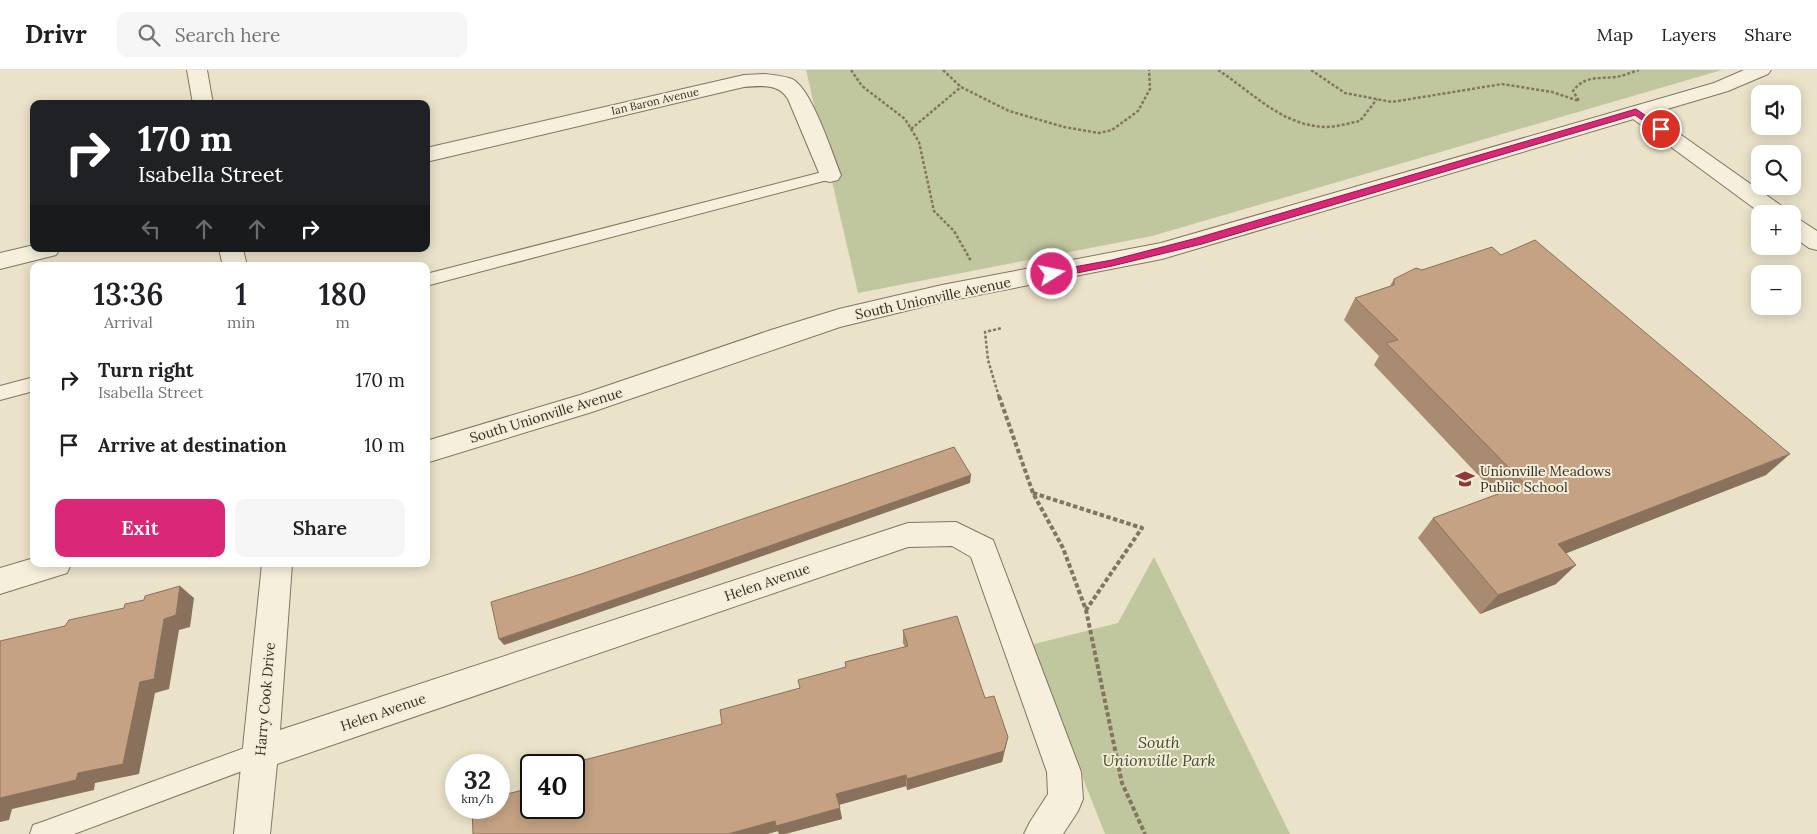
<!DOCTYPE html>
<meta charset="utf-8">
<style>
body{margin:0;font-family:Lora,serif;background:#f6f6f6;color:#202124;height:100vh;display:flex;flex-direction:column;font-size:19px;white-space:nowrap}
*{box-sizing:border-box;margin:0}
p{font-size:16px;color:#757577}
.icon{flex:none;width:28px;height:28px;fill:none;stroke:currentColor;stroke-width:2;stroke-linecap:round;stroke-linejoin:round}
.map{position:relative;flex:1;overflow:hidden}
.sheet{position:absolute;left:30px;top:192px;width:400px;height:305px;display:flex;flex-direction:column;background:#fff;border-radius:10px;box-shadow:0 2px 12px #0003}
.sheet>*{flex:none}
.banner{position:absolute;left:30px;top:30px;width:400px;height:152px;border-radius:10px;box-shadow:0 2px 12px #0003;background:#202124;color:#fff;overflow:hidden}
.tools{position:absolute;left:1751px;top:15px;display:grid;gap:10px}
.tools a{display:grid;place-items:center;width:50px;height:50px;border-radius:10px;background:#fff;box-shadow:0 2px 12px #0003;font-size:25px}
.speed{position:absolute;left:445px;top:684px;display:flex;gap:10px;font-size:25px;font-weight:700;text-align:center}
.speed>*{display:grid;place-content:center;width:65px;height:65px;border-radius:50%;background:#fff;box-shadow:0 2px 12px #0003;line-height:1}
.speed small{font-size:12px;font-weight:400}
.speed .limit{border:2px solid #111;border-radius:8px;background:#fff;color:#111}
.pin{position:absolute;display:grid;place-items:center;width:42px;height:42px;color:#fff;margin:-21px;border:2px solid #fff;border-radius:50%;box-shadow:0 1px 5px #0007}
.me{position:absolute;width:55px;margin:-28px;rotate:80deg;stroke-linejoin:round;filter:drop-shadow(0 0 4px #0008)}
.turn{display:flex;align-items:center;gap:18px;height:105px;padding:0 25px;font-size:22px}
.turn .icon{width:65px;height:65px;stroke-width:2.5}
.turn b{display:block;font-size:35px;line-height:42px}
.lanes{display:flex;align-items:center;height:48px;padding:0 25px;background:#0003;justify-content:center;gap:25px;direction:ltr}
.lanes .off{opacity:.35}
.eta{display:flex;justify-content:space-evenly;align-items:center;height:85px;text-align:center}
.eta b{font-size:30px;font-weight:600;line-height:35px}
.action{display:flex;gap:10px;margin-top:auto;padding:10px 25px}
.action a{flex:1;height:58px;border-radius:10px;background:#db2777;color:#fff;font-size:20px;font-weight:600;line-height:58px;text-align:center}
.action a+a{background:#f6f6f6;color:#202124}
ul{padding:0;list-style:none}
li{display:flex;align-items:center;gap:15px;height:65px;padding:0 25px}
li div{flex:1}
li b{display:block;font-size:19px}
li em{font-style:normal}
header{display:flex;align-items:center;gap:30px;box-sizing:border-box;height:70px;padding:0 25px;background:#fff;border-bottom:1px solid #e0e0e0}
header strong{font-size:24px}
nav{display:flex;gap:28px;margin-inline-start:auto;font-size:18px}
.search{width:350px;height:45px;background:#f6f6f6;display:flex;align-items:center;gap:12px;box-sizing:border-box;padding:0 18px;border-radius:10px;color:#757577;font-size:19px}
.map>svg:first-child{display:block}
.green{fill:#c0c79e}
.lines{fill:none;stroke-linecap:round;stroke-linejoin:round}
.service-casing{stroke:#847560;stroke-width:2}
.minor-casing{stroke:#847560;stroke-width:2}
.tertiary-casing{stroke:#847560;stroke-width:2}
.path-far1{stroke:#847560;stroke-width:2.5;stroke-dasharray:3 2;stroke-linecap:butt}
.path{stroke:#847560;stroke-width:4;stroke-dasharray:4.5 2.5;stroke-linecap:butt}
.service{fill:#f5efdb;fill-rule:evenodd}
.minor{fill:#f5efdb;fill-rule:evenodd}
.tertiary{fill:#f5efdb;fill-rule:evenodd}
.wall{fill:#a98b71}
.shaded-wall{fill:#89715c}
.building{fill:#c4a283;stroke:#89715c}
.route{fill:#db2777;stroke:#8e194d}
.labels{text-anchor:middle;stroke-width:4;stroke-linejoin:round;paint-order:stroke}
.far-street-label{font-size:11px;fill:#362d21;stroke:#f2ecd8}
.street-label{font-size:14px;fill:#362d21;stroke:#f2ecd8}
.poi-label{font-size:14px;fill:#362d21;stroke:#f2ecd8;text-anchor:start}
.near-park-label{font-size:16px;font-style:italic;fill:#44502a;stroke:#f2ecd8}
</style>
<header>
<strong>Drivr</strong>
<div class="search"><svg class="icon" aria-label="search" viewBox="0 0 24 24"><circle cx="10" cy="10" r="6"/><path d="M15 15l6 6"/></svg>Search here</div>
<nav><a>Map</a><a>Layers</a><a>Share</a></nav>
</header>
<div class="map">
<svg width="1817" height="764" viewBox="0 0 1817 764">
<rect width="100%" height="100%" fill="#eae2c9"/>
<!-- green -->
<path class="green" d="M806 0H1722L1152 166 858 223Z
M1154 487 1290 764H1105L1030 575 1118 553Z"/>
<g class="lines">
<!-- service casing -->
<g class="service-casing">
<path id="service" d="M830 100 835 102 837 105 835 108 426 216V204Z
M34 307V321L0 330V316Z
M261 672 269 675 272 683 269 691 261 694 74 764H30L33 755 42 752Z"/>
</g>
<!-- minor casing -->
<g class="minor-casing">
<path id="minor" d="M187 0H207L213 34H193Z
M765 4C774 5 784 6 792 9 812 19 832 83 841 105L838 110 830 112 822 110 788 29C778 13 761 16 744 17L426 92V78L744 5Z
M1636 36 1643 38 1786 139 1789 144H1762L1629 46 1626 42 1629 38Z
M1792 148 1800 150 1817 161V180L1809 178 1792 166Z
M34 175V179H60L56 185 0 199V183Z
M219 179H243L247 196H223Z
M956 452 993 470 1081 702 1083 729 1078 741 1063 764H1024L1030 752 1048 724 1047 702 971 487 952 476 908 477 277 694 270 764H234L262 494H292L280 660 908 453Z"/>
</g>
<!-- tertiary casing -->
<g class="tertiary-casing">
<path id="tertiary" d="M1744 0H1771L1768 4 1728 21 1162 189 942 232 840 257 592 342 426 393V371L580 325 771 260 839 239 942 215 1161 173 1714 13Z
M34 488V494H71L67 503 0 524V498Z"/>
</g>
<!-- path-far1 -->
<path class="path-far1" d="M851 0 862 16 905 49 919 72 934 141 954 161 971 191
M943 0 961 17 1009 41 1064 57 1099 63 1112 60 1138 41 1150 19 1149 0
M1218 0C1252 22 1282 56 1326 57 1337 57 1349 53 1360 51L1377 29
M1311 0 1345 23 1392 32 1502 14 1552 22 1579 31 1573 21C1585 5 1599 9 1616 7 1624 6 1631 2 1639 0
M911 59 961 17
M999 327 988 290 985 262 1002 258"/>
<!-- path -->
<path class="path" d="M999 326 1033 423 1063 478 1086 540 1122 713 1145 764
M1033 423 1142 458 1086 540"/>
<!-- service -->
<use href="#service" class="service"/>
<!-- minor -->
<use href="#minor" class="minor"/>
<!-- tertiary -->
<use href="#tertiary" class="tertiary"/>
</g>
<!-- wall -->
<path class="wall" d="M1501 185 1766 405 1566 483 1556 514 1480 544 1418 468 1433 448 1497 425 1374 295 1379 286 1344 250 1355 228 1390 216 1394 209 1422 200Z
M903 560 985 628 1008 667 1002 692 907 720 906 716 839 735 842 749 785 764H779L778 761 767 764H473L722 654 846 597 845 592 905 577 903 573Z"/>
<!-- shaded-wall -->
<path class="shaded-wall" d="M1790 384 1766 405 1539 494 1558 474Z
M971 405 970 413 717 502 504 575 499 569Z
M1576 495 1556 514 1480 544 1498 525Z
M180 516 194 528 190 557 179 560 169 619 155 623 139 704 95 713 94 720 12 739 9 750 0 752V728L78 703 164 549Z
M1008 667 1002 692 907 720V709Z
M906 705V716L838 735 836 724Z
M840 738 842 749 785 764H779L778 761 767 764H728L775 751Z"/>
<!-- building -->
<path class="building" d="M1535 170 1790 384 1558 474 1576 495 1498 525 1433 448 1525 414 1386 273 1398 270 1355 228 1394 215V209L1416 198 1422 200 1492 177 1501 185Z
M954 377 971 405 715 495 499 569 491 532 581 504Z
M180 516 176 545 164 549 154 609 140 612 123 694 78 703 76 710 0 728V571L65 556 69 550 124 538 125 534 144 530 145 526Z
M957 546 985 628 994 626 1008 667 1004 681 907 709 906 705 836 724 840 738 776 756 775 751 728 764H473L472 738H499V726L531 718V738H574V695H565L722 654 720 640 800 618 798 610 846 597 845 592 908 576 903 560Z"/>
<!-- route -->
<path class="route" d="M1636 39 1664 58V61H1658L1635 45 1202 174 1112 196 1052 208 1048 204 1052 201 1112 190 1197 168Z"/>
<!-- icons -->
<defs>
<g id="school-bare" transform="scale(1.5)"><path d="M0-5L7-2L0 1L-7-2ZM-4 1L0 2.5L4 1V4Q0 6-4 4Z" fill="#8c3b36" stroke="#f2ecd8" stroke-width="2.5" paint-order="stroke"/></g>
</defs>
<g fill-rule="evenodd">
<use href="#school-bare" x="1465" y="409"/>
</g>
<g class="labels">
<!-- far-street labels -->
<g class="far-street-label">
<text transform="translate(655 31) rotate(-13)" y="4">Ian Baron Avenue</text>
</g>
<!-- street labels -->
<g class="street-label">
<text transform="translate(933 228) rotate(-12)" y="5">South Unionville Avenue</text>
<text transform="translate(546 345) rotate(-17)" y="5">South Unionville Avenue</text>
<text transform="translate(767 512) rotate(-19)" y="5">Helen Avenue</text>
<text transform="translate(265 629) rotate(-85)" y="5">Harry Cook Drive</text>
<text transform="translate(383 642) rotate(-19)" y="5">Helen Avenue</text>
</g>
<!-- poi labels -->
<g class="poi-label">
<text x="1480" y="406">Unionville Meadows<tspan x="1480" dy="16">Public School</tspan></text>
</g>
<!-- near-park labels -->
<g class="near-park-label">
<text x="1159" y="678">South<tspan x="1159" dy="18">Unionville Park</tspan></text>
</g>
</g>
</svg>
<div class="tools">
<a><svg class="icon" aria-label="sound" viewBox="0 0 24 24"><path d="M4 9h4l5-4v14l-5-4H4zM17 9q2 3 0 6"/></svg></a>
<a><svg class="icon" aria-label="search" viewBox="0 0 24 24"><circle cx="10" cy="10" r="6"/><path d="M15 15l6 6"/></svg></a>
<a>+</a>
<a>−</a>
</div>
<div class="speed"><div>32<small>km/h</small></div><div class="limit">40</div></div>
<div class="pin" style="left:1661px;top:59px;background:#d93025"><svg class="icon" aria-label="arrive" viewBox="0 0 24 24"><path d="M6 21V4h12l-3 4 3 4H6"/></svg></div>
<svg class="me" style="left:1052px;top:204px" viewBox="-20 -20 40 40"><circle r="17" fill="#db2777" stroke="#fff" stroke-width="3"/><path d="M0-11L8 9 0 5-8 9z" fill="#fff"/></svg>
<div class="banner">
<div class="turn"><svg class="icon" aria-label="right" viewBox="0 0 24 24"><path d="M7 20v-9h11M14 6l5 5-5 5"/></svg><div><b>170 m</b>Isabella Street</div></div>
<div class="lanes"><svg class="icon off" aria-label="left" viewBox="0 0 24 24"><path d="M17 20v-9H6M10 6l-5 5 5 5"/></svg><svg class="icon off" aria-label="ahead" viewBox="0 0 24 24"><path d="M12 20V5M6 11l6-6 6 6"/></svg><svg class="icon off" aria-label="ahead" viewBox="0 0 24 24"><path d="M12 20V5M6 11l6-6 6 6"/></svg><svg class="icon" aria-label="right" viewBox="0 0 24 24"><path d="M7 20v-9h11M14 6l5 5-5 5"/></svg></div>
</div>
<section class="sheet">
<div class="eta">
<div><b>13:36</b><p>Arrival</p></div>
<div><b>1</b><p>min</p></div>
<div><b>180</b><p>m</p></div>
</div>
<ul>
<li><svg class="icon" aria-label="right" viewBox="0 0 24 24"><path d="M7 20v-9h11M14 6l5 5-5 5"/></svg><div><b>Turn right</b><p>Isabella Street</p></div><em>170 m</em></li>
<li><svg class="icon" aria-label="arrive" viewBox="0 0 24 24"><path d="M6 21V4h12l-3 4 3 4H6"/></svg><div><b>Arrive at destination</b></div><em>10 m</em></li>
</ul>
<div class="action"><a>Exit</a><a>Share</a></div>
</section>
</div>
